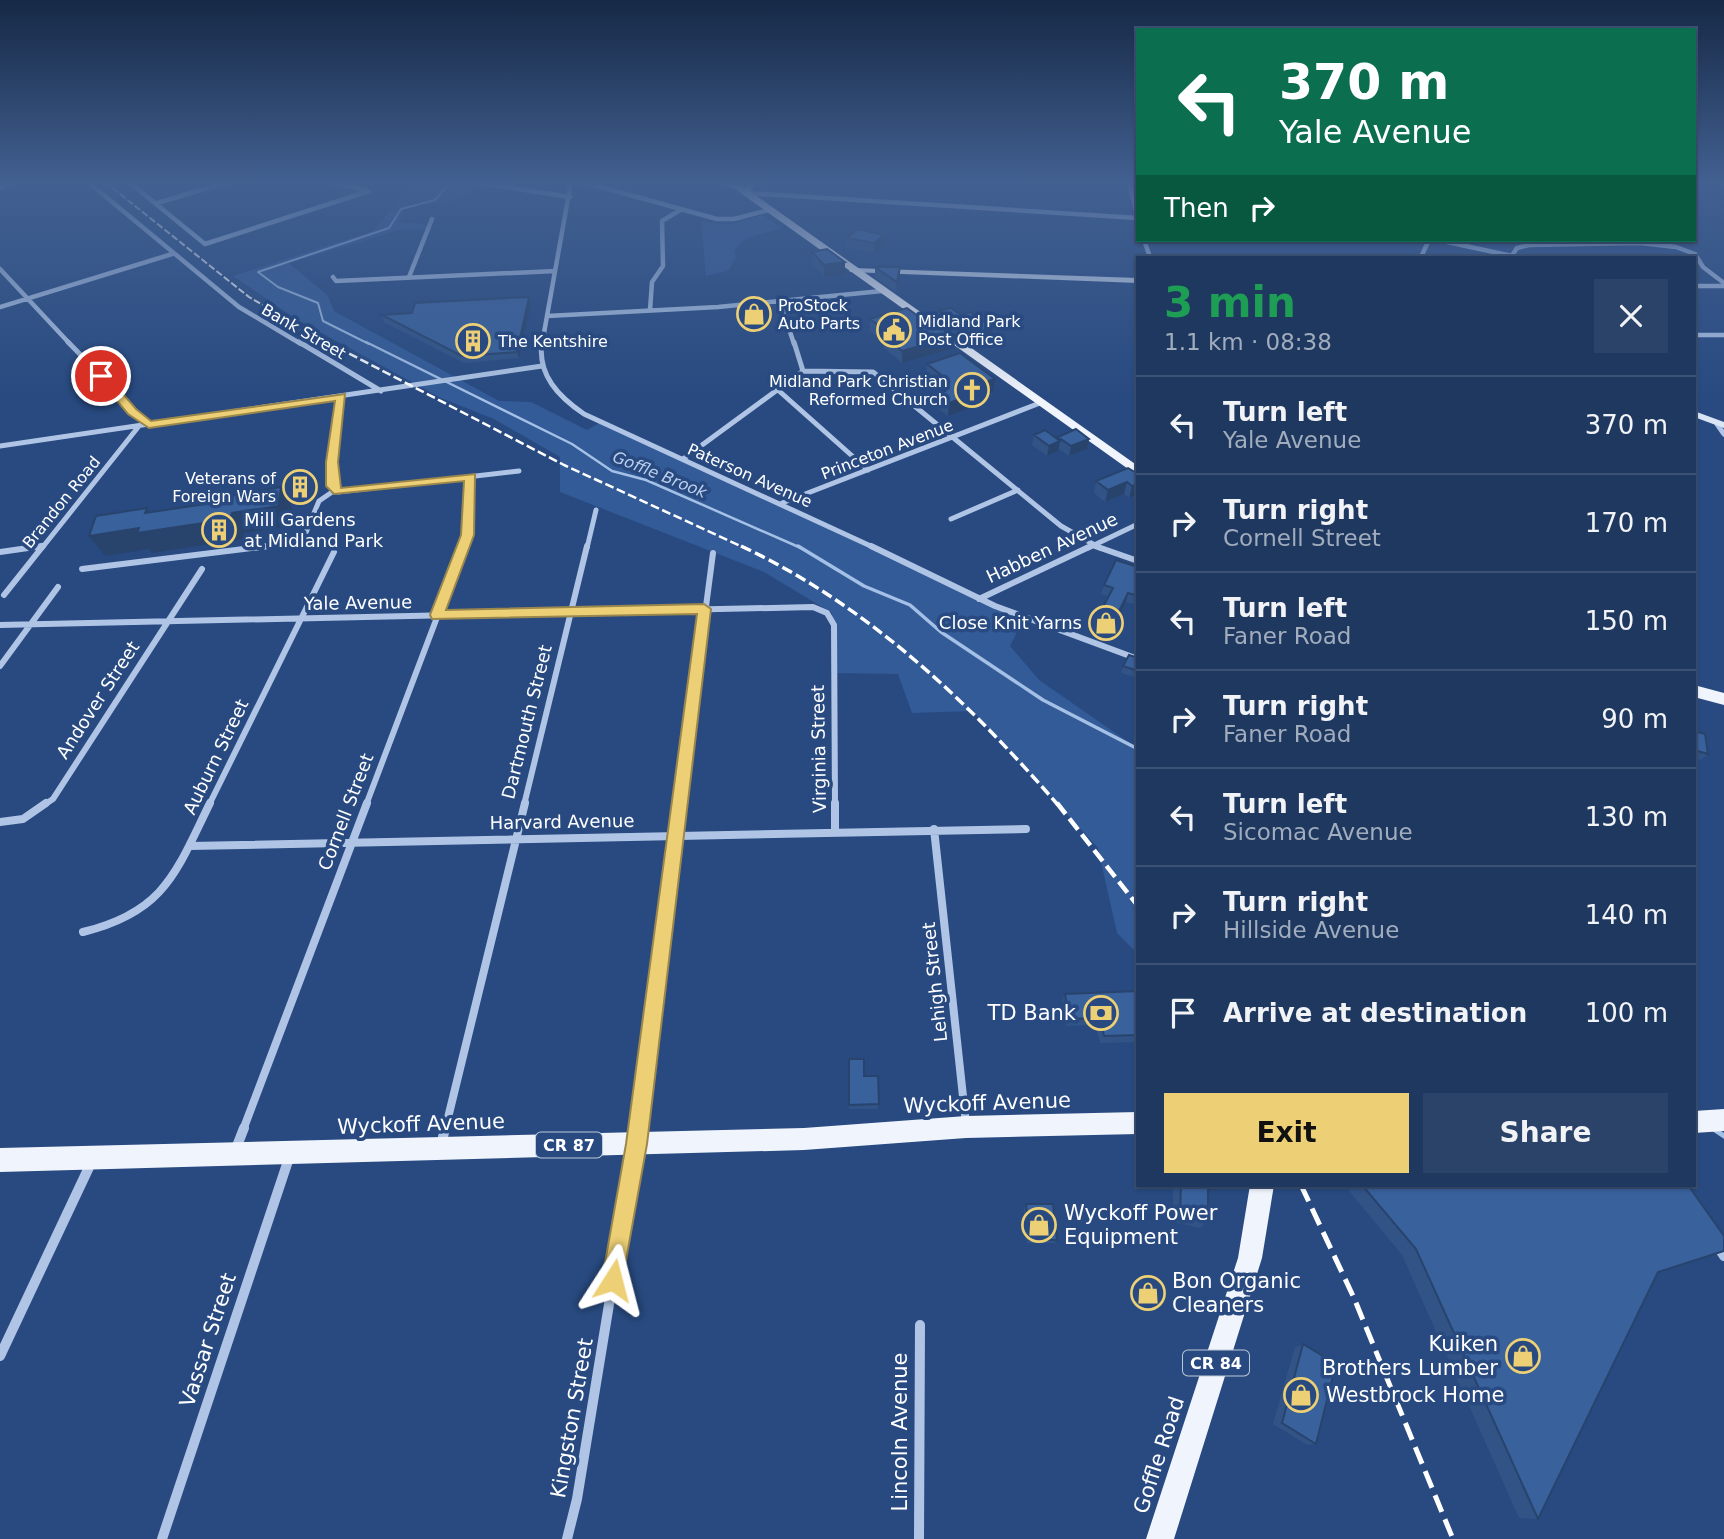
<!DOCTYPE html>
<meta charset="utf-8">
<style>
body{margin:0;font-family:"DejaVu Sans",sans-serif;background:#2b4369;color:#f1f3f6;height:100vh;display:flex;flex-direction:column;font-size:26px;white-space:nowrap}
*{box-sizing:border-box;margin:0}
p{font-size:23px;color:#a1acbd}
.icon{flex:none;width:38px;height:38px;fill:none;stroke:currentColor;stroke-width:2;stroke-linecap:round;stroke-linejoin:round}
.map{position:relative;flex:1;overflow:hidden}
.panel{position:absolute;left:1136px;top:256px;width:560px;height:931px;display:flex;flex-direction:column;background:#1e3860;border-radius:0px;box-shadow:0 2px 5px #0004,0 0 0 2px #3c5275}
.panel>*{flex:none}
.hud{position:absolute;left:1136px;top:28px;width:560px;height:214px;border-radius:0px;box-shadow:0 2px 5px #0004,0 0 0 2px #3c5275;background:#0b6e4f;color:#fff;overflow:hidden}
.pin{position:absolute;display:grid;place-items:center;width:60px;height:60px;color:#fff;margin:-30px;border:4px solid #fff;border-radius:50%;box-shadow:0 2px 7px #0007}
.me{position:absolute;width:77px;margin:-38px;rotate:9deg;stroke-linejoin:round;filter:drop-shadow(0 0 5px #0008)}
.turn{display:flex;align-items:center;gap:24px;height:147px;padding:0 28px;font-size:32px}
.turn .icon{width:91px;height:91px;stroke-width:2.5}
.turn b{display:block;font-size:49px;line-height:60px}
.then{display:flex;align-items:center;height:66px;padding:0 28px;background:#0003;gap:14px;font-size:26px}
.round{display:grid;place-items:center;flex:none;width:74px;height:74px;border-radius:0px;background:#2b4369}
.head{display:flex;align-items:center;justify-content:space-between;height:119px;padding:0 28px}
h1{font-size:42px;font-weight:700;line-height:52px;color:#1e9e55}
.button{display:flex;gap:14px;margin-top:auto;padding:14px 28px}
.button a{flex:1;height:80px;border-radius:0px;background:#edd076;color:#111;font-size:28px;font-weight:700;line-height:80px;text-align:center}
.button a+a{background:#2b4369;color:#f1f3f6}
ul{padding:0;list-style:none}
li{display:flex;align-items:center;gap:21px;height:98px;padding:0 28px;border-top:2px solid #3c5275}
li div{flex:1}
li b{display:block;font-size:26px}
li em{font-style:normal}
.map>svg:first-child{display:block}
.green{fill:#335b97}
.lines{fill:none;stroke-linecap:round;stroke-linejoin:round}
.stream-far3{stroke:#a4c0e6;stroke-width:2}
.stream-far2{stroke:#a4c0e6;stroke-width:2.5}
.stream-far1{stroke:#a4c0e6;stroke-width:3.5}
.stream{stroke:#a4c0e6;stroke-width:5}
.street-far4{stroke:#b0c5e5;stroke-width:4.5}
.street-far3{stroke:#b0c5e5;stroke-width:5}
.street-far2{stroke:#b0c5e5;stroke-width:6}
.street-far1{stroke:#b0c5e5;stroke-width:8}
.street{stroke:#b0c5e5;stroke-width:10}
.secondary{fill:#d9e4f5;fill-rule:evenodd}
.primary{fill:#f0f4fd;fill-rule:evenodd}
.rail-far4{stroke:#fff;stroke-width:2;stroke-dasharray:7 2.5;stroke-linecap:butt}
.rail-far3{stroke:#fff;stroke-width:2.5;stroke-dasharray:9 3.5;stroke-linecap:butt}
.rail-far2{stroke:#fff;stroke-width:3.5;stroke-dasharray:11 4.5;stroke-linecap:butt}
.rail-far1{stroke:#fff;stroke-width:4.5;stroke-dasharray:14 6;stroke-linecap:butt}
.rail{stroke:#fff;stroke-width:5;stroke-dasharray:18 8;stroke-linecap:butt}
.wall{fill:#315386}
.shaded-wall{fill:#28446d}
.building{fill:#39619c;stroke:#28446d;stroke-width:2}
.route{fill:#edd076;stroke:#9a874d;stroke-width:2}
.labels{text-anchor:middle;stroke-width:7;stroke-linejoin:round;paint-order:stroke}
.far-poi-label{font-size:16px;fill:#fff;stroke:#284a80;text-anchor:start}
.far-street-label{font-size:16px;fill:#fff;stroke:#284a80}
.far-water-label{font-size:16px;font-style:italic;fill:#bbcfed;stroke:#284a80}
.shield{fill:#284a80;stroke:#bec9d9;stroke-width:2}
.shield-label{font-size:16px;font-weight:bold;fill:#fff}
.poi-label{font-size:18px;fill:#fff;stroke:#284a80;text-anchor:start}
.street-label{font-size:18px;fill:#fff;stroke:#284a80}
.near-poi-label{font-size:21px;fill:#fff;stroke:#284a80;text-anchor:start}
.near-street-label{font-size:21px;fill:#fff;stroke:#284a80}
</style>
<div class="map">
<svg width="1724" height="1539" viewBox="0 0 1724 1539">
<rect width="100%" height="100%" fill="#284a80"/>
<!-- green -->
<path class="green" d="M414 182H466L469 190 451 205 411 202 398 222 429 225 427 230 402 229 289 263 328 296 334 311 499 401 531 402 587 430 601 422 1024 618 1010 646 1039 680 1137 748V953L1117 933 1098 848 973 711 912 713 898 674 833 673 832 613 764 572 560 492V457L494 419 441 398 298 320 233 276 373 231Z
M763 215 781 228 744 239 734 252 736 257 728 271 706 276 701 221 729 225Z"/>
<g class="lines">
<!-- stream-far3 -->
<path class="stream-far3" d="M369 344 323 321 318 303 278 287 258 272 389 228 401 209 435 200 451 182"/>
<!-- stream-far2 -->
<path class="stream-far2" d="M366 342 572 444 612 471 646 480 801 548"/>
<!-- stream-far1 -->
<path class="stream-far1" d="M798 546 864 586 910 605 941 632 1043 700 1138 749"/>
<!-- stream -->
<path class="stream" d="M1715 1130 1724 1136"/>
<!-- street-far4 -->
<path class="street-far4" d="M88 182 239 307 301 344
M129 182 205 244 369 191
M333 182 368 191
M583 182 717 219H734L769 210
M1129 182 1138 219
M480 183 570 197
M0 188 13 182
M746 193 1138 218
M157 203 228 182
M1144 240 1150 257
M1438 240 1512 256
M1421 257 1429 240
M1511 257 1517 248 1529 245 1640 243 1676 247 1695 254 1703 267 1724 283
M0 269 70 344
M333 277 336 281 555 271
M409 277 432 219
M1694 286H1724
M780 301 794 344
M0 307 172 254
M650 310 652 282 663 266 662 221 682 209
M547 316 718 307 882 291
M1694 335H1724
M542 344 571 182"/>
<!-- street-far3 -->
<path class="street-far3" d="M68 342 149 425
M299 342 381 391
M542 342C537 375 559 397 584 414L875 548
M803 371 873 372 1061 526 1100 548
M778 390 868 470
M341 397 334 439 332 486 338 492 519 471
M1717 424 1724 434
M0 446 542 366
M683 459 803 371 794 342
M782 503 1040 403
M951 519 1018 490
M29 548 42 546
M42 548 139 426
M255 548 302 542 319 501 335 490
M463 548 468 535 471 477
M587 548 596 510
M1088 548 1138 524"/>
<!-- street-far2 -->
<path class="street-far2" d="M871 546 995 606 1138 659
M1095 546 1138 561
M0 552 42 546
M82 569 269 546
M4 595 43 546
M979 599 1091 546
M0 625 813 607 827 613 834 625 835 805
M0 666 58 587
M44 805 53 799 202 569
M209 805 334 552
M366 805 464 546
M524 805 587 546
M680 805 713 553"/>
<!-- street-far1 -->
<path class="street-far1" d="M835 803V831
M0 822 23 819 46 803
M934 829 966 1124
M190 846 1026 829
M83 932C165 912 176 872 210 803
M243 1130 367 803
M445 1130 525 803
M638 1130 680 803"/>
<!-- street -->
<path class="street" d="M441 1146 445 1128
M235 1151 244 1128
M1716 1244 1724 1256
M0 1356 91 1163
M162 1539 289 1158
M567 1539 577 1499 638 1128
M919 1539 920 1325"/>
<!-- secondary -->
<path class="secondary" d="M748 182H756L749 195H743Z
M853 268 1138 278V283L850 272 849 270Z
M1694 411 1724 422V428L1694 417Z"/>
<!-- primary -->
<path class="primary" d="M714 182 741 185 1138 466V476L735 189Z
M1694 685 1724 693V705L1694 697Z
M1724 1109V1131L1694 1133V1111Z
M1138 1112V1134L966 1138 804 1150 0 1172V1148L804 1128 966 1116Z
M1250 1185H1274L1262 1258 1174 1539H1146L1238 1258Z"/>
<!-- rail-far4 -->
<path class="rail-far4" d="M105 182 249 297 330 344"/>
<!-- rail-far3 -->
<path class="rail-far3" d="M327 342 564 465 745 548"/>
<!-- rail-far2 -->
<path class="rail-far2" d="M741 546C867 605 968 701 1058 805"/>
<!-- rail-far1 -->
<path class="rail-far1" d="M1057 803 1138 906"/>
<!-- rail -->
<path class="rail" d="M1301 1185 1354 1298 1453 1539"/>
</g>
<!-- wall -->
<path class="wall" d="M847 238 884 244 874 253 847 247Z
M812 252 845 274 824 277 813 264Z
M875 267H900V277L896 292 875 277Z
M529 297 531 304 519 358 464 363 384 322 382 315 412 313Z
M746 300 762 322 763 331 750 332Z
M939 311 992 338 970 344 938 321Z
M870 319 954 348 902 363 884 348V342L870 331Z
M927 364 995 379 993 392 982 396 981 404 948 416 936 407 937 386 926 377Z
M1034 435 1057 439 1058 437 1089 439 1087 449 1069 456 1059 449 1058 451 1047 456 1032 445Z
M1138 474V494L1129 498 1124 494 1105 502 1094 493 1096 481Z
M1138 567 1137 605 1126 602 1109 636 1093 631 1095 622 1108 596 1101 594 1104 585Z
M1138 658V678L1121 673 1123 666Z
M1694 731 1708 754 1701 760 1694 758Z
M1138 991V1042L1100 1043 1096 1025 1066 1026 1062 1001 1065 994Z
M849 1059 864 1076H878V1109H849Z
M1173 1185H1208V1221L1200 1228 1173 1222Z
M1344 1185H1688L1658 1272 1538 1519 1519 1518 1402 1255Z
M1026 1204 1057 1240 1054 1243H1027L1024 1208Z
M1303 1344 1316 1444 1307 1445 1273 1424 1295 1347Z"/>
<!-- shaded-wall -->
<path class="shaded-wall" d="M884 235V244L874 253V243Z
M845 262V274L824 277V265Z
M900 267V277L896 292 897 282Z
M529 297 531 304 519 358 517 352Z
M993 328 992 338 970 344 971 334Z
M955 336 954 348 902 363V351Z
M995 379 993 392 982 396 981 404 948 416 949 403 976 385Z
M1089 439 1087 449 1069 456 1071 446Z
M1060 441 1058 451 1047 456 1049 446Z
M308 472 311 479 310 492 289 496 285 489Z
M1127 482 1124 494 1105 502 1108 490Z
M1138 484V494L1129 498 1132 486Z
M281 487 292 507 290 526 244 533 243 539 152 553 149 549 105 556 89 536 145 513 147 508 161 528 232 513Z
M1128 593 1126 602 1109 636 1111 627Z"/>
<!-- building -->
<path class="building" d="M858 229 884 235 874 243 847 238Z
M827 249 845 262 824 265 812 252Z
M875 267H900L897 282Z
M529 297 517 352 462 356 382 315 412 313 415 303Z
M758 298 762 322 750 323 746 300Z
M907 308 918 316 924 314 955 336 902 351 884 336 890 334 870 319Z
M951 308 961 315 970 312 993 328 971 334 939 311Z
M960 353 995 379 976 385 983 391 949 403 937 394 945 391 937 385 949 381 927 364Z
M1076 429 1089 439 1071 446 1058 437Z
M1045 430 1060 441 1049 446 1034 435Z
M1128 468 1138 474V484L1132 486 1127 482 1108 490 1096 481Z
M308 472 307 485 285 489 287 476Z
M281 487 278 506 232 513 230 519 137 533 139 528 89 536 96 516 147 508 145 513 232 500 233 495Z
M1116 560 1138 567V596L1128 593 1111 627 1095 622 1113 588 1104 585Z
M1129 655 1138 658V671L1123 666Z
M1694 731 1705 734 1708 754 1694 750Z
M1138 991V1035L1104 1036 1100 1018 1069 1019 1065 994Z
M849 1059H864V1076H878L879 1104 849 1105Z
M1181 1185H1208V1221L1180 1215Z
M1362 1185H1688L1724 1236V1251L1658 1272 1538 1519 1416 1249Z
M1026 1204H1053L1057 1240H1029Z
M1303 1344 1336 1364 1316 1444 1282 1423Z"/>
<!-- sky -->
<linearGradient id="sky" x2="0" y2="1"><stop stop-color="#162946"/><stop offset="0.46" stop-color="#426091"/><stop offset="1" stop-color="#426091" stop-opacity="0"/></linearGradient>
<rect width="1724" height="397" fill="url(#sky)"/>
<!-- route -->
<path class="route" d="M98 373H105L136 409 151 421 345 394 338 462 341 488 475 474 474 535 446 610 704 604 711 609 647 1144 621 1288 613 1291 605 1288 602 1280 626 1144 697 614 432 619 430 615 461 535 464 481 334 494 326 486V462L335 401 149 428 128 414 98 378Z"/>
<!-- icons -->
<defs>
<g id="shop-ring" transform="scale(1.75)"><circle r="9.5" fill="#284a80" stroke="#edd076" stroke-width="1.5"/><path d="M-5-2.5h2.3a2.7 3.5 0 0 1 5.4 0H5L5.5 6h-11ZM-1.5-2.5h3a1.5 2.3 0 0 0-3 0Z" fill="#edd076"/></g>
<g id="civic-ring" transform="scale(1.75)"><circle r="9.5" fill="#284a80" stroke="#edd076" stroke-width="1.5"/><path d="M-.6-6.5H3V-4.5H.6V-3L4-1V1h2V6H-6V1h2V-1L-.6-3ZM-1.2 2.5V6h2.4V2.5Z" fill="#edd076"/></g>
<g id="building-ring" transform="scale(1.75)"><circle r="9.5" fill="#284a80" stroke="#edd076" stroke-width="1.5"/><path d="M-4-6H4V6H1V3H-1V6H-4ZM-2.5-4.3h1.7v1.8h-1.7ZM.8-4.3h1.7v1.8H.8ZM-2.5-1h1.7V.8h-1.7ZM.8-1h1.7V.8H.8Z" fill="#edd076"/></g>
<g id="church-ring" transform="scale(1.75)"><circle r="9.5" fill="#284a80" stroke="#edd076" stroke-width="1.5"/><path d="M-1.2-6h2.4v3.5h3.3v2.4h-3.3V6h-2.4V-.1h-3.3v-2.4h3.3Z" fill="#edd076"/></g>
<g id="bank-ring" transform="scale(1.75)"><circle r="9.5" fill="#284a80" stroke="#edd076" stroke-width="1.5"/><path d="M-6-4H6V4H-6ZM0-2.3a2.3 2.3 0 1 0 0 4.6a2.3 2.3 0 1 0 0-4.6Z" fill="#edd076"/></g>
</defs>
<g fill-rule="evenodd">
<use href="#shop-ring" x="754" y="314"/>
<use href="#civic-ring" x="894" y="330"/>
<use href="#building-ring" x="473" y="341"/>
<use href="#church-ring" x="972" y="390"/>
<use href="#building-ring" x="300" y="487"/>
<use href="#building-ring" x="219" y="530"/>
<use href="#shop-ring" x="1106" y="623"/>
<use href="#bank-ring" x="1101" y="1013"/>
<use href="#shop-ring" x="1039" y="1225"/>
<use href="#shop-ring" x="1148" y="1293"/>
<use href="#shop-ring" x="1523" y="1356"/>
<use href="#shop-ring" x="1301" y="1395"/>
</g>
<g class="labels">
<!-- far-poi labels -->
<g class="far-poi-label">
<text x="778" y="311">ProStock<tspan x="778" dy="18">Auto Parts</tspan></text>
<text x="918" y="327">Midland Park<tspan x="918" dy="18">Post Office</tspan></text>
<text x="498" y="347">The Kentshire</text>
<text x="948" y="387" text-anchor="end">Midland Park Christian<tspan x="948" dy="18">Reformed Church</tspan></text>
<text x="276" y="484" text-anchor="end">Veterans of<tspan x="276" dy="18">Foreign Wars</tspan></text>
</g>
<!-- far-street labels -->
<g class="far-street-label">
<text transform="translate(304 331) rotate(30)" y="6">Bank Street</text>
<text transform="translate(887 449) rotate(-21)" y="6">Princeton Avenue</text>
<text transform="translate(750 475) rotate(24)" y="6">Paterson Avenue</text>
<text transform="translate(61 502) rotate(-51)" y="6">Brandon Road</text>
</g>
<!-- far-water labels -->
<g class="far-water-label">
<text transform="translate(660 474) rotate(22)" y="6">Goffle Brook</text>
</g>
<!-- shield labels -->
<g class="shield">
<rect x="536" y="1132.5" width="66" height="25" rx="5"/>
<rect x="1183" y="1350.5" width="66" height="25" rx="5"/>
</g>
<g class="shield-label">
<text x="569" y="1151">CR 87</text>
<text x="1216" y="1369">CR 84</text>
</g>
<!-- poi labels -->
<g class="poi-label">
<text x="244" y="526">Mill Gardens<tspan x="244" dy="21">at Midland Park</tspan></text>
<text x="1082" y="629" text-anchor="end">Close Knit Yarns</text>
</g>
<!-- street labels -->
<g class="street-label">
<text transform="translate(1052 548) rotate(-25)" y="6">Habben Avenue</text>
<text transform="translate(358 603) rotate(-1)" y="6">Yale Avenue</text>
<text transform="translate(98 700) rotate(-57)" y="6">Andover Street</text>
<text transform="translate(527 722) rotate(-76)" y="6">Dartmouth Street</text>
<text transform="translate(819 749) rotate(-91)" y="6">Virginia Street</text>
<text transform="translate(216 757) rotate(-64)" y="6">Auburn Street</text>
<text transform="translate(346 812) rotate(-69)" y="6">Cornell Street</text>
<text transform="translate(562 822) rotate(-1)" y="6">Harvard Avenue</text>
<text transform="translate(935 982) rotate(-96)" y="6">Lehigh Street</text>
</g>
<!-- near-poi labels -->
<g class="near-poi-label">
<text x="1076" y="1020" text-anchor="end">TD Bank</text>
<text x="1064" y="1220">Wyckoff Power<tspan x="1064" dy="24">Equipment</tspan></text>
<text x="1172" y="1288">Bon Organic<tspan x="1172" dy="24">Cleaners</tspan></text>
<text x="1498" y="1351" text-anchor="end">Kuiken<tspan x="1498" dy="24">Brothers Lumber</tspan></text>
<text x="1326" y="1402">Westbrock Home</text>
</g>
<!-- near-street labels -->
<g class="near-street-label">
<text transform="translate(987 1103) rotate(-2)" y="7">Wyckoff Avenue</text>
<text transform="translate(421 1124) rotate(-2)" y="7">Wyckoff Avenue</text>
<text transform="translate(208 1340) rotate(-72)" y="7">Vassar Street</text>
<text transform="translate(572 1418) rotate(-80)" y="7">Kingston Street</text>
<text transform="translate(900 1432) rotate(-90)" y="7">Lincoln Avenue</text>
<text transform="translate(1159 1455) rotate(-72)" y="7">Goffle Road</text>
</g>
</g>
</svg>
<div class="pin" style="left:101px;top:376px;background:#d93025"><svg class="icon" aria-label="arrive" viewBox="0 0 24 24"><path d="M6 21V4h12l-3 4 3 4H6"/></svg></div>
<svg class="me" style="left:613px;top:1280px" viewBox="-20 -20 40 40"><path d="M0-17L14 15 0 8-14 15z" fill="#edd076" stroke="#fff" stroke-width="4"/></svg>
<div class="hud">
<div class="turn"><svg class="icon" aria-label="left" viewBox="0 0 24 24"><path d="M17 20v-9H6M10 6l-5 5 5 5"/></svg><div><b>370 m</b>Yale Avenue</div></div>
<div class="then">Then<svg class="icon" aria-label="right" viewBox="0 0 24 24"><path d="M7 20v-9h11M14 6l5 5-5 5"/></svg></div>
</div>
<section class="panel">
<div class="head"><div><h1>3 min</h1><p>1.1 km · 08:38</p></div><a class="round"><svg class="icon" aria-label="close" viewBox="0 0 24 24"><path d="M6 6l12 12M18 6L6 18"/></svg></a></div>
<ul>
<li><svg class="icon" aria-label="left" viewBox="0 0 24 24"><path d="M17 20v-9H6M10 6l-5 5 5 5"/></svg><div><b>Turn left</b><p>Yale Avenue</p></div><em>370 m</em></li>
<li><svg class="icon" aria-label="right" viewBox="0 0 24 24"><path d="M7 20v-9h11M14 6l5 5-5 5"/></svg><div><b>Turn right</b><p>Cornell Street</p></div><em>170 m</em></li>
<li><svg class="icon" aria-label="left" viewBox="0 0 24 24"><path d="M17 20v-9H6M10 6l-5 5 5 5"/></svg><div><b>Turn left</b><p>Faner Road</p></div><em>150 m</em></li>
<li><svg class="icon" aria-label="right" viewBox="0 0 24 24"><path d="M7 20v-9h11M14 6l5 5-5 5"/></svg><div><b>Turn right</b><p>Faner Road</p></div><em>90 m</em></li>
<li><svg class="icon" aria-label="left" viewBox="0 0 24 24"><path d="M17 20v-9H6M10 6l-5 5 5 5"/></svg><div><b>Turn left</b><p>Sicomac Avenue</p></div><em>130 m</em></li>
<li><svg class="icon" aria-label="right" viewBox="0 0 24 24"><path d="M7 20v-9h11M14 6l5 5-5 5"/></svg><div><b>Turn right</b><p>Hillside Avenue</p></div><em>140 m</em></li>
<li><svg class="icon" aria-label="arrive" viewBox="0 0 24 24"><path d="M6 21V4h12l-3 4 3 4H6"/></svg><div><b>Arrive at destination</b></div><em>100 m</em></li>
</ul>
<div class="button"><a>Exit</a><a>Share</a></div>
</section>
</div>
